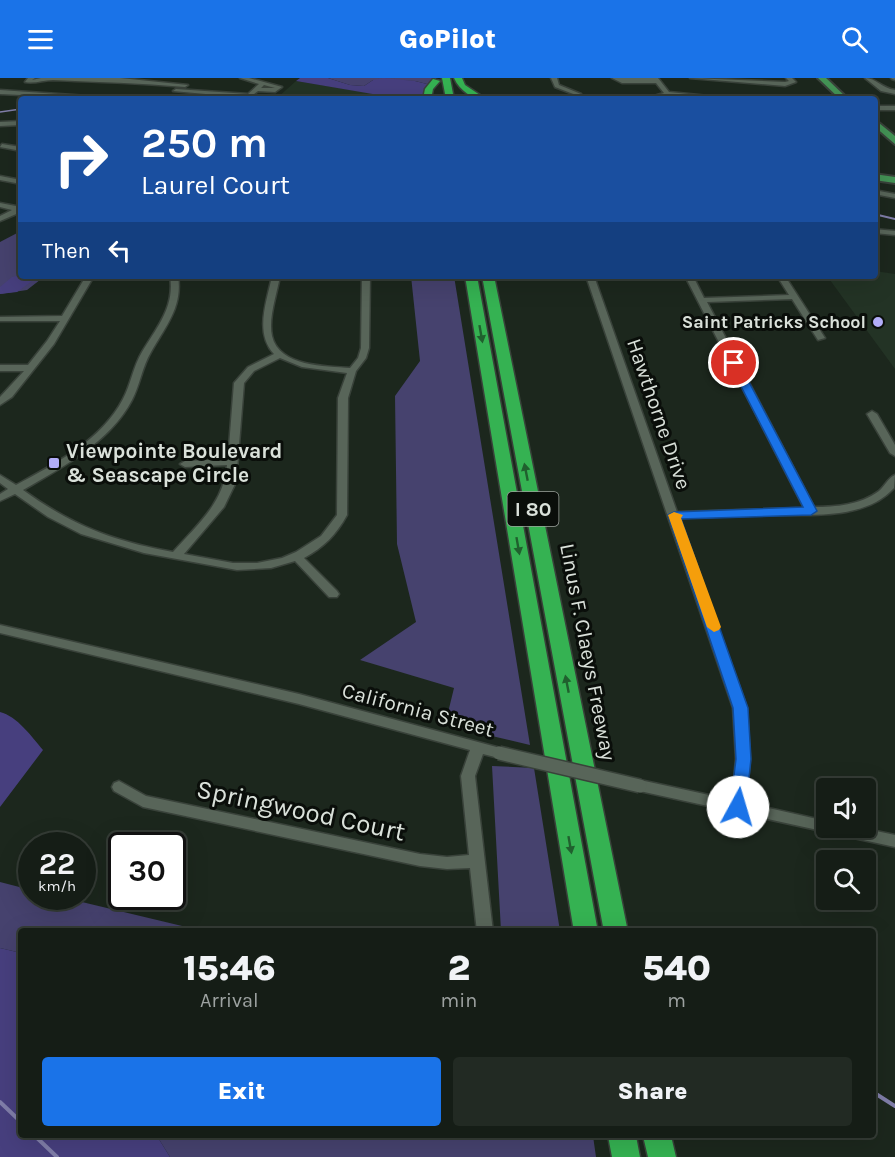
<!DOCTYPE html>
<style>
body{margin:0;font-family:Karla,sans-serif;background:#222a23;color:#f1f3f6;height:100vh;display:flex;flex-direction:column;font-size:22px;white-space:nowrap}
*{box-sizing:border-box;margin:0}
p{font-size:20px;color:#9da2a1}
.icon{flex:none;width:33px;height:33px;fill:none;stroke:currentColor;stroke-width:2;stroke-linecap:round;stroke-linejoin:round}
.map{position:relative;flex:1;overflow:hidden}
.side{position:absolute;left:18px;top:850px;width:858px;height:210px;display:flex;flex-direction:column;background:#151d16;border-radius:6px;box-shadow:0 6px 24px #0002,0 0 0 2px #343b35}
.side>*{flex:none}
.guide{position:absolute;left:18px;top:18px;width:860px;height:183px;border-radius:6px;box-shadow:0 6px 24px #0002,0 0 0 2px #343b35;background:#1a4fa0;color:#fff;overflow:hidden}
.buttons{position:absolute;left:816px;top:700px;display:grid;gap:12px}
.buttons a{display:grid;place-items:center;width:60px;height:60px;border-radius:6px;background:#151d16;box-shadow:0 6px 24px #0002,0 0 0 2px #343b35;font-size:30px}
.speed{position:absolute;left:18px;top:754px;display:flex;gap:12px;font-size:30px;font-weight:700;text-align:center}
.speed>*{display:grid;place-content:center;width:78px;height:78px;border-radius:50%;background:#151d16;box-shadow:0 6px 24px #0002,0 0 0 2px #343b35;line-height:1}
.speed small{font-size:15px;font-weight:400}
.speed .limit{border:3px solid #111;border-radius:9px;background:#fff;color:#111}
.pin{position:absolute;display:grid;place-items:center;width:51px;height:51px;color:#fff;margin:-26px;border:3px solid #fff;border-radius:50%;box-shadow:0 2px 6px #0007}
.me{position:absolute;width:66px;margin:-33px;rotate:6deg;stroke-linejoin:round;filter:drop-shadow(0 0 4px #0008)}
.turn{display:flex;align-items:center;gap:21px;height:126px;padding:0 24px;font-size:27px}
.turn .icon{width:78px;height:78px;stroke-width:2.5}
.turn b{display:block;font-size:42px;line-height:51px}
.then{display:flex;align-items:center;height:57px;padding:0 24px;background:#0003;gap:12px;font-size:22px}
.eta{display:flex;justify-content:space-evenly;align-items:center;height:102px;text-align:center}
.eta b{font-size:36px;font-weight:800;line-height:42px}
.action{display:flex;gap:12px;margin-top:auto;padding:12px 24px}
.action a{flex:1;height:69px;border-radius:6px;background:#1a73e8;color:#fff;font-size:24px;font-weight:800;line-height:69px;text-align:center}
.action a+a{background:#222a23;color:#f1f3f6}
header{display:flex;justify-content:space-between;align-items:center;height:78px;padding:0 24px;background:#1a73e8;color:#fff;font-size:27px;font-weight:800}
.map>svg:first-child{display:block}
.built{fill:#233325}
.green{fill:#46426e}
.forest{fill:#473f7e}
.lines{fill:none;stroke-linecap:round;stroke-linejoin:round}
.stream-far2{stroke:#807ea9;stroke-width:1.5}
.stream-far1{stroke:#807ea9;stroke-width:2}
.stream{stroke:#807ea9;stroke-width:4}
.minor-casing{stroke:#39423a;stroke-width:3}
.major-casing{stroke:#39423a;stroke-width:4}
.highway-casing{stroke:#39423a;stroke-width:3}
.minor{fill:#586559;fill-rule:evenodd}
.major{fill:#439355;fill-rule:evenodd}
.highway{fill:#35b252;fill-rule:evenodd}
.minor-bridge-casing{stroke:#39423a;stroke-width:16;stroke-linecap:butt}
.minor-bridge{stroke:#586559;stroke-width:13}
.oneway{fill:#20602e}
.route{fill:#1a73e8;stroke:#114b97;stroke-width:1.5}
.slow{fill:#f59e0b}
.poi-dot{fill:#b2adf9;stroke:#0a0e0a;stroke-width:2}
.labels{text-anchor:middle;stroke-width:6;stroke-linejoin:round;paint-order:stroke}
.far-poi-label{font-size:18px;font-weight:bold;fill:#dae1da;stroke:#0a0e0a;text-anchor:end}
.shield{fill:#0a0e0a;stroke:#9ca29c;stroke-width:1.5}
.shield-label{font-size:20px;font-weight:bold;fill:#dae1da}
.street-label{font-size:21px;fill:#dae1da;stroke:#0a0e0a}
.poi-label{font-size:21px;font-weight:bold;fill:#dae1da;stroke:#0a0e0a;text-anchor:start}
.near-street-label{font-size:26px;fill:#dae1da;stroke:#0a0e0a}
</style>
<header><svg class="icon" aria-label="menu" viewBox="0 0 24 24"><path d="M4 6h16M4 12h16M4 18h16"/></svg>GoPilot<svg class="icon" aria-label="search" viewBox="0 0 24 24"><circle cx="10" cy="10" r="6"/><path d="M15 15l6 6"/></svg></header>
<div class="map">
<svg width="895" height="1079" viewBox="0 0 895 1079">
<rect width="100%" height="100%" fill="#1c271d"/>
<!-- built -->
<path class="built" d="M296 3 377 16 402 21H276Z
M875 193 895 196V291L827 198H874Z"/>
<!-- green -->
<path class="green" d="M328 0H436V3L431 7 415 3 373 2 364 8 350 7Z
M21 153V198H45L27 212 0 216V164Z
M411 198H454L530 667 445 647 454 610 360 582 416 544 397 466 395 318 420 283Z
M492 688 534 690 560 853H501Z
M0 804 31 812 32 819H61L203 853 21 854V875L0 870Z
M157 1058H593L596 1079H170Z"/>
<!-- forest -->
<path class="forest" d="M300 0H328L350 7 364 8 373 2 384 0 415 3 431 7 427 21H402L296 3Z
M21 197 27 198 32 203 17 214 0 216V209L12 199Z
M0 634C17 638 32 659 43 672L0 729Z
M0 870 21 875V1058H157L170 1079H0Z"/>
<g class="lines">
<!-- stream-far2 -->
<path class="stream-far2" d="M0 34 21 31"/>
<!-- stream-far1 -->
<path class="stream-far1" d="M874 136 895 141"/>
<!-- stream -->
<path class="stream" d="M873 1014 895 1028
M0 1024 21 1044
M35 1058 57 1079"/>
<!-- minor casing -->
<g class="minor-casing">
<path id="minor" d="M28 0H35L32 2 41 0H120L188 7 185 9C141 5 97 4 53 2 43 2 35 6 25 4Z
M240 0H249L282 9 275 14 258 13 249 20 173 13 176 11 248 16 259 6ZM264 7 275 10H261Z
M551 0H557L559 7 581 16 576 17 555 9Z
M612 0H658L669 14 738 21 667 18 644 21 664 15 656 5H622Z
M690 0 785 4 789 3 786 0H792L796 4 785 8Z
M865 0C876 0 881 10 895 12V16L881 13Z
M891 0H895V2L892 1Z
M0 12 102 19 105 21 0 16Z
M874 28H895V32H874Z
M21 43V47L0 48V44Z
M2 66 21 69V73L0 69Z
M0 98 21 102V106L0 102Z
M874 112 895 116V120L874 116Z
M0 125 21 129V134L0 143V138L12 132 0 129Z
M874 151 895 153V157L874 155Z
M86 198H94L54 266 12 319 0 327V319L24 293H0V287H28L47 263 60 243H0V239L62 238Z
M170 198H178C183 229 165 249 151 274 142 289 140 307 132 322 110 364 63 389 23 412 73 448 113 463 173 474 197 447 224 425 227 387L185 389 180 386 185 383 228 381 234 305 248 289 274 276C254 255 267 223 272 198H280C277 216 268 240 272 258 279 289 326 288 350 290L358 280 361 270 362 198H370L369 270 366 280 356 293 348 320 347 437C336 457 324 469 304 480L337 513 339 516 337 519H329L295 483 271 490 237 492 144 475 81 456 48 439 15 416 0 423V416L8 411 0 405V397L16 407C55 386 102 362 123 321 131 306 133 289 142 274 157 249 175 229 170 198ZM280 280 302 289 347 295 338 320 337 437 321 458 296 474 282 480 257 485H233L184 476 224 429 236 404 244 305 254 293Z
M586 198H594L677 434 804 430 685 198H693L704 220 789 217 777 198H785L825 260 818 262 792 221 707 224 814 429C836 429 860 427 879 413 885 408 888 400 895 397L894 410C864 443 808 436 767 437 738 438 709 439 679 440L747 630 750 681 746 725 826 743V750H862L895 757V769L635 712 633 708 635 704 640 702 732 722 736 681 733 630Z
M872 333 877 336 895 367V378L890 375 867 336Z
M0 547 299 616 504 671 506 675 504 679 499 680 483 676 475 698 493 854H477L470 790 447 791 420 788 143 729 114 713 112 709 114 705 119 703 146 718 420 776 447 779 469 777 461 698 470 672 299 626 0 555Z"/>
</g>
<!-- major casing -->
<g class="major-casing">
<path id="major" d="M818 0H826L848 21H840Z
M874 41 895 58V66L874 48Z
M874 96 895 99V105L874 102Z"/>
</g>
<!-- highway casing -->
<g class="highway-casing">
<path id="highway" d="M442 0H450L454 21H446Z
M454 0H462L465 7 486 21C472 21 460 13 454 0Z
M433 1 440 3 433 11 431 21H423L425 11Z
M465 198H477L598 854H574Z
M482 198H494L628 854H604Z
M608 1058H636L640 1079H612Z
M643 1058H671L676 1079H648Z"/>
</g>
<!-- minor -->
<use href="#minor" class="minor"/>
<!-- major -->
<use href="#major" class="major"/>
<!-- highway -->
<use href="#highway" class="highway"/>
<!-- minor-bridge casing -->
<g class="minor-bridge-casing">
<path id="minor-bridge" d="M499 675 640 708"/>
</g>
<!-- minor-bridge -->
<use href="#minor-bridge" class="minor-bridge"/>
</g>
<!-- one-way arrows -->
<defs><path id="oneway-solid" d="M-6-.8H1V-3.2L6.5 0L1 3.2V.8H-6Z" transform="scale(1.5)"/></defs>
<g class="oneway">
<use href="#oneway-solid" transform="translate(481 256) rotate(80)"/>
<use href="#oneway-solid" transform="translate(526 394) rotate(-101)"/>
<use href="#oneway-solid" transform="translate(518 468) rotate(80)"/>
<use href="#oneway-solid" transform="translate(567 606) rotate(-101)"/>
<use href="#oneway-solid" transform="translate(570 767) rotate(80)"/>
</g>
<!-- route -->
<path class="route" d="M734 282 739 285 817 433 811 437 681 441 748 630 751 681 746 729 744 734 738 736 732 734 730 729 736 681 733 630 668 437 674 434 803 429 729 285Z"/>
<!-- slow -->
<path class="slow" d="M674 434 683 437 681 440 721 549 719 552 714 554 707 549 668 437Z"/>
<!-- markers -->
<g class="poi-dot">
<circle cx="878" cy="244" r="6"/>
<rect x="48" y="379" width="12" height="12" rx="3"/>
</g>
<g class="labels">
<!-- far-poi labels -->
<g class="far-poi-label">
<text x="866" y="250">Saint Patricks School</text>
</g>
<!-- shield labels -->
<rect class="shield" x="507.5" y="414" width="51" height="34" rx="4.5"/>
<g class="shield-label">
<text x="533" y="438">I 80</text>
</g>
<!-- street labels -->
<g class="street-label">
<text transform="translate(659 336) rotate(71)" y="7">Hawthorne Drive</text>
<text transform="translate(588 574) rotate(79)" y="7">Linus F. Claeys Freeway</text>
<text transform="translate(418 632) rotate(15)" y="7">California Street</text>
</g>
<!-- poi labels -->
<g class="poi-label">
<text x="66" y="380">Viewpointe Boulevard<tspan x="66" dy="24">&amp; Seascape Circle</tspan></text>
</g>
<!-- near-street labels -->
<g class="near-street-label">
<text transform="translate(301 732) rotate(12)" y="9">Springwood Court</text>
</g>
</g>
</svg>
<div class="buttons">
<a><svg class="icon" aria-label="sound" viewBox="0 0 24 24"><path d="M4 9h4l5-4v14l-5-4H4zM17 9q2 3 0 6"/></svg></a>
<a><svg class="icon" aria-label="search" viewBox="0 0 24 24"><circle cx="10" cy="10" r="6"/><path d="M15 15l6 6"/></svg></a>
</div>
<div class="speed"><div>22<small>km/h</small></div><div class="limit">30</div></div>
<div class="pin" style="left:734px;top:285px;background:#d93025"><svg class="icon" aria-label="arrive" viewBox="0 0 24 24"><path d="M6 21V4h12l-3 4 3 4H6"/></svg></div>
<svg class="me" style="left:738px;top:729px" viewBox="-20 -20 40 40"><circle r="19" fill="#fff"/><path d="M0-13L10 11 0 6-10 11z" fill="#1a73e8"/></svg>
<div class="guide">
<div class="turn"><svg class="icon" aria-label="right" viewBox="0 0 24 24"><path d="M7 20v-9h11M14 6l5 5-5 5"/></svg><div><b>250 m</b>Laurel Court</div></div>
<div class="then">Then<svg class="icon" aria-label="left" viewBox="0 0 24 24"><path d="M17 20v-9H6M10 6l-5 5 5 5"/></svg></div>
</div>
<section class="side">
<div class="eta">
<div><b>15:46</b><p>Arrival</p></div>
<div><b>2</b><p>min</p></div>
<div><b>540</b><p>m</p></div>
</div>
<div class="action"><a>Exit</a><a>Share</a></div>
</section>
</div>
